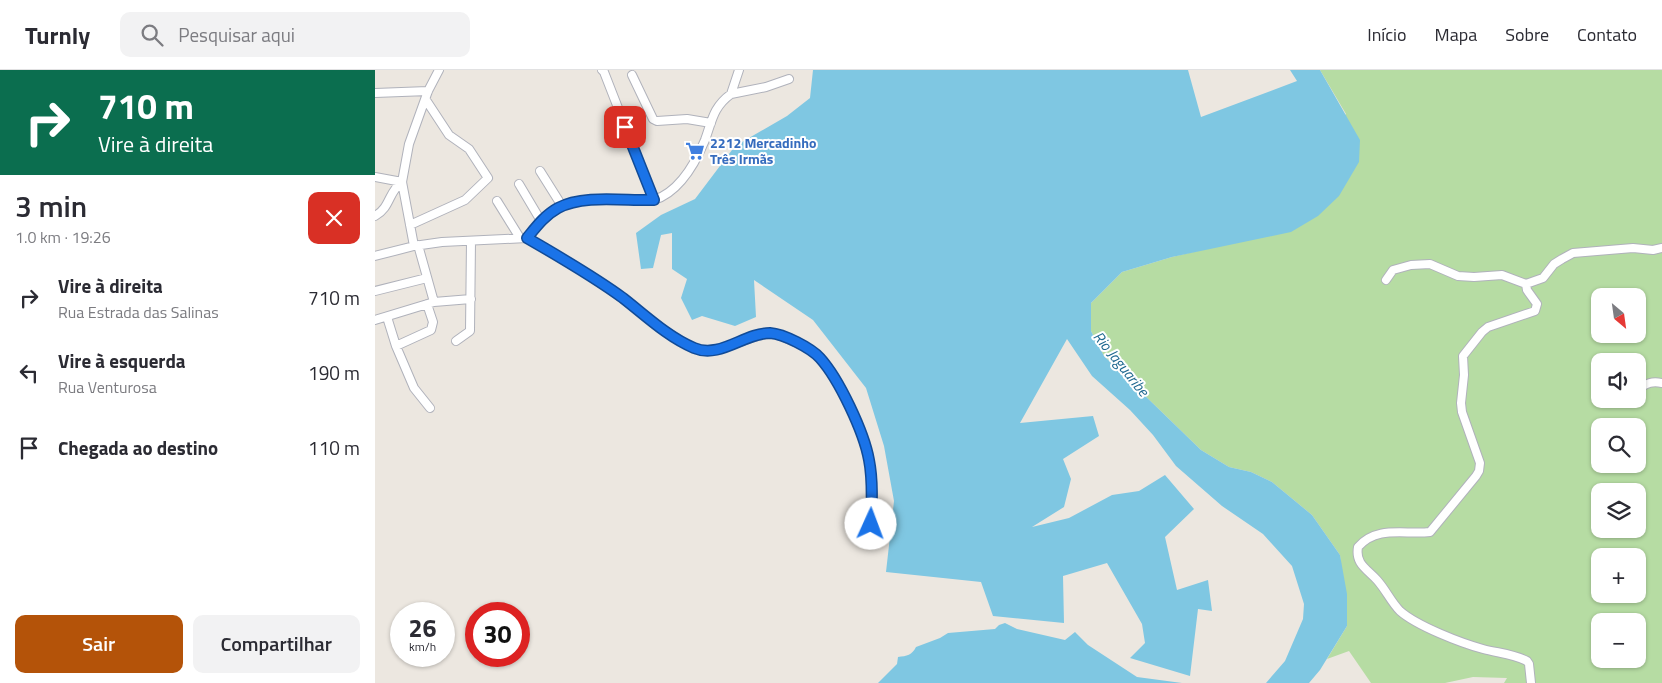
<!DOCTYPE html>
<html lang="pt">
<meta charset="utf-8">
<style>
body{margin:0;font-family:"Titillium Web",sans-serif;background:#f2f2f3;color:#2b2b33;height:100vh;display:flex;flex-direction:column;font-size:19px;white-space:nowrap}
*{box-sizing:border-box;margin:0}
p{font-size:16px;color:#7c7c81}
.icon{flex:none;width:28px;height:28px;fill:none;stroke:currentColor;stroke-width:2;stroke-linecap:round;stroke-linejoin:round}
.map{position:relative;flex:1;overflow:hidden}
.side{display:flex;flex-direction:column;background:#fff;width:375px}
.side>*{flex:none}
.banner{background:#0b6e4f;color:#fff;overflow:hidden}
.needle{width:32px;rotate:151deg}
.controls{position:absolute;left:1216px;top:218px;display:grid;gap:10px}
.controls a{display:grid;place-items:center;width:55px;height:55px;border-radius:10px;background:#fff;box-shadow:0 1px 4px #0004;font-size:25px}
.speed{position:absolute;left:15px;top:532px;display:flex;gap:10px;font-size:25px;font-weight:700;text-align:center}
.speed>*{display:grid;place-content:center;width:65px;height:65px;border-radius:50%;background:#fff;box-shadow:0 1px 4px #0004;line-height:1}
.speed small{font-size:12px;font-weight:400}
.speed .limit{border:8px solid #d22;background:#fff;color:#111}
.pin{position:absolute;display:grid;place-items:center;width:42px;height:42px;color:#fff;margin:-21px;border-radius:10px;box-shadow:0 2px 8px #0006}
.me{position:absolute;width:55px;margin:-28px;rotate:2deg;stroke-linejoin:round;filter:drop-shadow(0 0 4px #0008)}
.turn{display:flex;align-items:center;gap:18px;height:105px;padding:0 15px;font-size:22px}
.turn .icon{width:65px;height:65px;stroke-width:2.5}
.turn b{display:block;font-size:35px;line-height:42px}
.round{display:grid;place-items:center;flex:none;width:52px;height:52px;border-radius:10px;background:#f2f2f3}
.summary{display:flex;align-items:center;justify-content:space-between;height:85px;padding:0 15px}
h1{font-size:30px;font-weight:600;line-height:38px}
.primary-button{display:flex;gap:10px;margin-top:auto;padding:10px 15px}
.primary-button a{flex:1;height:58px;border-radius:10px;background:#b45309;color:#fff;font-size:20px;font-weight:600;line-height:58px;text-align:center}
.primary-button a+a{background:#f2f2f3;color:#2b2b33}
ul{padding:0;list-style:none}
li{display:flex;align-items:center;gap:15px;height:75px;padding:0 15px}
li div{flex:1}
li b{display:block;font-size:19px}
li em{font-style:normal}
header{display:flex;align-items:center;gap:30px;box-sizing:border-box;height:70px;padding:0 25px;background:#fff;border-bottom:1px solid #e1e1e2}
header strong{font-size:24px}
nav{display:flex;gap:28px;margin-inline-start:auto;font-size:18px}
.search{width:350px;height:45px;background:#f2f2f3;display:flex;align-items:center;gap:12px;box-sizing:border-box;padding:0 18px;border-radius:10px;color:#7c7c81;font-size:19px}
main{display:flex;flex:1;min-height:0}
.map>svg:first-child{display:block}
.green{fill:#b6dca3;fill-rule:evenodd}
.water{fill:#7fc7e2}
.lines{fill:none;stroke-linecap:round;stroke-linejoin:round}
.minor-casing{stroke:#b0b2bb;stroke-width:10}
.minor{stroke:#fff;stroke-width:8}
.route-casing{stroke:#114b97;stroke-width:12}
.route{stroke:#1a73e8;stroke-width:9}
.labels{text-anchor:middle;stroke-width:4;stroke-linejoin:round;paint-order:stroke}
.shop-label{font-size:14px;font-weight:bold;fill:#366cbe;stroke:#fff;text-anchor:start}
.water-label{font-size:15px;font-style:italic;fill:#1d678f;stroke:#fff}
</style>
<header>
<strong>Turnly</strong>
<div class="search"><svg class="icon" aria-label="search" viewBox="0 0 24 24"><circle cx="10" cy="10" r="6"/><path d="M15 15l6 6"/></svg>Pesquisar aqui</div>
<nav><a>Início</a><a>Mapa</a><a>Sobre</a><a>Contato</a></nav>
</header>
<main>
<section class="side">
<div class="banner">
<div class="turn"><svg class="icon" aria-label="right" viewBox="0 0 24 24"><path d="M7 20v-9h11M14 6l5 5-5 5"/></svg><div><b>710 m</b>Vire à direita</div></div>
</div>
<div class="summary"><div><h1>3 min</h1><p>1.0 km · 19:26</p></div><a class="round" style="background:#d93025;color:#fff"><svg class="icon" aria-label="close" viewBox="0 0 24 24"><path d="M6 6l12 12M18 6L6 18"/></svg></a></div>
<ul>
<li><svg class="icon" aria-label="right" viewBox="0 0 24 24"><path d="M7 20v-9h11M14 6l5 5-5 5"/></svg><div><b>Vire à direita</b><p>Rua Estrada das Salinas</p></div><em>710 m</em></li>
<li><svg class="icon" aria-label="left" viewBox="0 0 24 24"><path d="M17 20v-9H6M10 6l-5 5 5 5"/></svg><div><b>Vire à esquerda</b><p>Rua Venturosa</p></div><em>190 m</em></li>
<li><svg class="icon" aria-label="arrive" viewBox="0 0 24 24"><path d="M6 21V4h12l-3 4 3 4H6"/></svg><div><b>Chegada ao destino</b></div><em>110 m</em></li>
</ul>
<div class="primary-button"><a>Sair</a><a>Compartilhar</a></div>
</section>
<div class="map">
<svg width="1287" height="613" viewBox="0 0 1287 613">
<rect width="100%" height="100%" fill="#ece7e0"/>
<!-- green -->
<path class="green" d="M945 0H1287V613H1129L1132 608 1098 607 1070 613H996L974 581 952 589 972 556 965 485 937 445 897 412 876 402 854 397 826 380 729 286 716 261V233L747 202 797 187 843 176 971 44ZM1225 226H1262V264H1225ZM1225 291H1262V329H1225ZM1225 356H1262V394H1225ZM1225 421H1262V459H1225ZM1225 486H1262V524H1225ZM1225 551H1262V589H1225Z"/>
<!-- water -->
<path class="water" d="M438 0H813L826 47 922 11 915 0H945L985 70 984 92 964 126 943 146 916 162 797 187 747 202 716 233V261L729 286 826 380 854 397 876 402 897 412 937 445 965 485 972 524V556L945 600 934 613H891L910 591 928 549 929 534 917 496 888 464 847 436 801 396 778 365 755 340 717 306 692 269 645 353 718 346 724 366 688 389 696 409 689 437 657 457 694 448 737 425 764 421 790 405 819 439 790 467 802 520 833 510 837 541 823 539 815 606 755 588 770 573 767 554 732 493 688 506 689 553 618 546 606 512 511 502 519 431 509 376 491 318 438 250 379 210 381 247 360 256 327 246 317 250 306 228 312 209 297 199V163L286 165 278 198 266 199 261 163 286 145 320 129 360 76 412 46 435 28Z
M630 553 642 559 690 570 700 562 713 575 762 607 807 613H503L522 594 523 587C532 586 537 585 541 577L565 568 573 563 620 559 624 555Z"/>
<g class="lines">
<!-- minor casing -->
<g class="minor-casing">
<path id="minor" d="M227 0 229 2 279 130
M257 5 278 49 282 51 312 49 336 53
M0 23 53 21
M356 24 364 0
M165 101 187 136
M0 107 27 112
M144 114 166 151
M122 131 145 168
M0 146C16 137 13 122 27 112
M35 155 90 130 113 108 94 79 74 65 51 30
M152 168C184 186 216 205 245 227 269 244 291 264 317 277 342 289 368 266 393 264 400 263 409 267 415 270 426 274 436 279 444 287 463 305 489 363 494 389 498 410 497 433 495 454
M43 175 59 232
M39 176 27 112 34 74 53 21 64 0
M0 186 39 176 67 172 152 168C161 157 170 145 183 138 208 124 250 131 279 130 304 122 320 94 330 70 337 51 338 37 356 24L391 17 414 9
M1011 210 1018 200 1036 195 1055 194 1083 206 1099 207 1127 205 1151 214
M0 221 52 208
M12 247 21 276 39 318 55 338
M0 250 59 232 96 229
M81 271 95 261 96 171
M21 276 56 260 58 252 52 234
M1264 319C1272 313 1277 311 1287 313
M1156 613 1154 594 1152 591C1139 584 1123 583 1108 579 1086 573 1042 556 1025 541 1016 532 1011 520 1002 510 992 499 980 494 983 477 1002 455 1030 465 1055 462L1101 406 1104 401 1105 393 1087 342 1086 333 1089 305 1088 286 1107 262 1113 257 1160 241 1162 234 1152 220 1151 214 1168 208 1179 194 1187 189 1198 183 1258 178 1278 180 1287 178"/>
</g>
<!-- minor -->
<use href="#minor" class="minor"/>
</g>
<g class="lines">
<!-- route casing -->
<g class="route-casing">
<path id="route" d="M250 57 279 130C250 131 208 124 183 138 170 145 161 157 152 168 185 187 218 206 248 228 271 246 293 267 319 278 345 289 369 263 395 263 409 264 436 278 445 288 464 309 489 362 494 390 498 410 497 433 496 454"/>
</g>
<!-- route -->
<use href="#route" class="route"/>
</g>
<!-- icons -->
<defs>
<g id="supermarket-bare" transform="scale(1.5)"><path d="M-6-5.5h2.5l.6 2H6L4.5 2H-2.5L-4.4-4H-6ZM-1.5 3.2a1.3 1.3 0 1 0 .1 0ZM3 3.2a1.3 1.3 0 1 0 .1 0Z" fill="#3f7fe0" stroke="#fff" stroke-width="2.5" paint-order="stroke"/></g>
</defs>
<g fill-rule="evenodd">
<use href="#supermarket-bare" x="320" y="81"/>
</g>
<g class="labels">
<!-- shop labels -->
<g class="shop-label">
<text x="335" y="78">2212 Mercadinho<tspan x="335" dy="16">Três Irmãs</tspan></text>
</g>
<!-- water labels -->
<g class="water-label">
<text transform="translate(746 294) rotate(51)" y="5">Rio Jaguaribe</text>
</g>
</g>
</svg>
<div class="controls">
<a><svg class="needle" viewBox="-14 -14 28 28"><path d="M0-13l5 13h-10z" fill="#e53935"/><path d="M0 13l5-13h-10z" fill="#7c7c81"/></svg></a>
<a><svg class="icon" aria-label="sound" viewBox="0 0 24 24"><path d="M4 9h4l5-4v14l-5-4H4zM17 9q2 3 0 6"/></svg></a>
<a><svg class="icon" aria-label="search" viewBox="0 0 24 24"><circle cx="10" cy="10" r="6"/><path d="M15 15l6 6"/></svg></a>
<a><svg class="icon" aria-label="layers" viewBox="0 0 24 24"><path d="M12 4l9 5-9 5-9-5zM3 14l9 5 9-5"/></svg></a>
<a>+</a>
<a>−</a>
</div>
<div class="speed"><div>26<small>km/h</small></div><div class="limit">30</div></div>
<div class="pin" style="left:250px;top:57px;background:#d93025"><svg class="icon" aria-label="arrive" viewBox="0 0 24 24"><path d="M6 21V4h12l-3 4 3 4H6"/></svg></div>
<svg class="me" style="left:496px;top:454px" viewBox="-20 -20 40 40"><circle r="19" fill="#fff"/><path d="M0-13L10 11 0 6-10 11z" fill="#1a73e8"/></svg>
</div>
</main>
